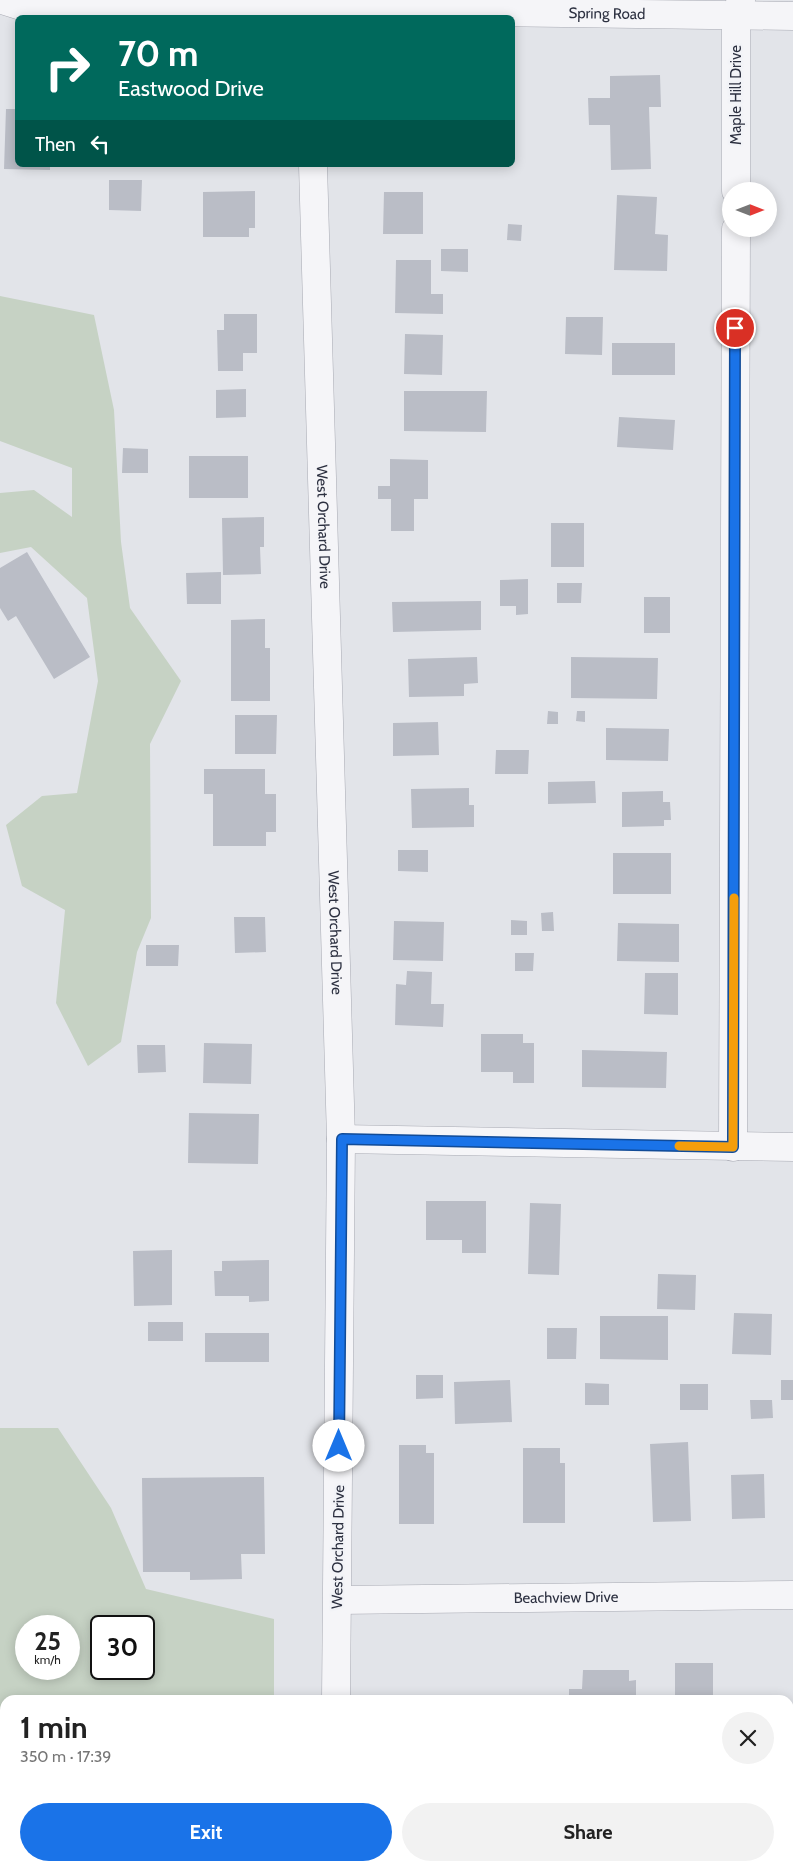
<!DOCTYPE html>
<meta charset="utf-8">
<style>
body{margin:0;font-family:Cabin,sans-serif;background:#f2f2f2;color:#222;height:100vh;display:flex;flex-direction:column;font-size:19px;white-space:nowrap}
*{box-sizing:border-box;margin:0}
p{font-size:16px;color:#767676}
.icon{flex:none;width:28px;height:28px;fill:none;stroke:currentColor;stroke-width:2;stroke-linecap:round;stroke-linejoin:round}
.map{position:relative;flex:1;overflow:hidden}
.details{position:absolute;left:0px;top:1695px;width:794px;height:176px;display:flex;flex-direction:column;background:#fff;border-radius:15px 15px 0 0;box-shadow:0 2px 12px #0003}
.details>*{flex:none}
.guide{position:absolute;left:15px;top:15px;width:500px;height:152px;border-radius:8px;box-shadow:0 2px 12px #0003;background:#00695c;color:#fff;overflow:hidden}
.needle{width:32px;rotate:90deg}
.fabs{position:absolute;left:722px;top:182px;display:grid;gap:10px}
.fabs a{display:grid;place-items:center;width:55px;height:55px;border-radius:50%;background:#fff;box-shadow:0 2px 12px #0003;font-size:25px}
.speed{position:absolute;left:15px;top:1615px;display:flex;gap:10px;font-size:25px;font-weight:700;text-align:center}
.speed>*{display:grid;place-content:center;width:65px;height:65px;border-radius:50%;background:#fff;box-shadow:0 2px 12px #0003;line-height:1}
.speed small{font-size:12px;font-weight:400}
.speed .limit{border:2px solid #111;border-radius:8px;background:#fff;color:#111}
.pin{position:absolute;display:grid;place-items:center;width:42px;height:42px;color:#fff;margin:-21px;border:2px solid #fff;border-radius:50%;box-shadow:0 1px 5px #0007}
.me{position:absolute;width:55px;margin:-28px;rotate:0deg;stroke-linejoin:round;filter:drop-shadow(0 0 4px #0008)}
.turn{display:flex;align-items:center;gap:18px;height:105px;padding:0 20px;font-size:22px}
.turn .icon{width:65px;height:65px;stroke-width:2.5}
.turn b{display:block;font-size:35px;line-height:42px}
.then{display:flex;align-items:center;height:48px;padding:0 20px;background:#0003;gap:10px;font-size:19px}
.round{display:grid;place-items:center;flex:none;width:52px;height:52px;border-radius:26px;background:#f2f2f2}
.overview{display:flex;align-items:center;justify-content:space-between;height:85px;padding:0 20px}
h1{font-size:30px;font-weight:700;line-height:38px}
.cta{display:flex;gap:10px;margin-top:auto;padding:10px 20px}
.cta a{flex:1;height:58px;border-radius:30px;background:#1a73e8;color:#fff;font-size:20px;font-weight:700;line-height:58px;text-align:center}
.cta a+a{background:#f2f2f2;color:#222}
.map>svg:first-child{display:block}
.green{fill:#c6d2c4;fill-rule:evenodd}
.building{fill:#babdc6}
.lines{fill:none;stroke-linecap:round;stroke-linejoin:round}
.street-casing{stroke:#a8aab3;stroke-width:29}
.street{stroke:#f5f5f8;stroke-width:28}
.route-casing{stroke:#114b97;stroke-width:12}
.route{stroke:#1a73e8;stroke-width:9}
.slow{stroke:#f59e0b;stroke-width:9}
.labels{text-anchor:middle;stroke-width:5;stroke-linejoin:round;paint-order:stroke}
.street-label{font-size:15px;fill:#2c3040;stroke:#f2f3f7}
</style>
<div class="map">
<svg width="793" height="1871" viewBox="0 0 793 1871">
<rect width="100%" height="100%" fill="#e2e4e9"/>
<!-- green -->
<path class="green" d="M0 296 94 315 114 410 121 542 130 608 181 681 150 744 151 918 137 952 121 1042 88 1066 56 1003 65 910 22 886 6 825 42 796 77 793 98 681 87 598 31 547 0 553V493L34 490 72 517V468L0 441Z
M0 1428H58L111 1508 146 1589 274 1619V1700H5V1866H275V1871H0ZM69 1626V1669H26V1626ZM101 1626H144V1669H101Z"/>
<!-- building -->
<path class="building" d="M660 75 661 107H649L651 169 611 170 610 125H589L588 98H610V76Z
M6 109H18V165H50V170L4 169Z
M109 180H142L141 211 109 210Z
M255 191V228H249V237H203V192Z
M384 192H423V234H383Z
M617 195 657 197 655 234 668 235 667 271 614 270Z
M508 224 522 225 521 241 507 240Z
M441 249H468V272L441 271Z
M396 260H431V294H443V314L395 313Z
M224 314H257V353H243V371H218L217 330H224Z
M566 317H603L602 355 565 354Z
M405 334 443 335 442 375 404 374Z
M612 343H675V375H612Z
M246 389V417L216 418V390Z
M404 391H487L486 432 404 431Z
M619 417 675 420 673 450 617 447Z
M123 448 148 449V473H122Z
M189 456H248V498H189Z
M390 459 428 460V499H414V531H391V499H378V486H390Z
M264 517V547H260L261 574 223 575 222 518Z
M551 523H584V567H551Z
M27 552 90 657 54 679 16 616 8 621 0 608V568Z
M221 572V604H187L186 573Z
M528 579V614L516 615V606H500V580Z
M557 583H582L581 603H557Z
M644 597H670V633H644Z
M481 601V630L393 632 392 602Z
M265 619V648H270V701H231V620Z
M477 657 478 683 464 684V696L409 697 408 659Z
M571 657 658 658 657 699 571 698Z
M548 711 558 712V724H547Z
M577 711H585V722L576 721Z
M235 715H277L276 754H235Z
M438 722 439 755 393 756V723Z
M606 728 669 729 668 761 606 760Z
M496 750H529L528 774H495Z
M204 769H265V794H276V832H266V846H213V794H204Z
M595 781 596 803 548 804V782Z
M469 788V805H474V827L412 828 411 789Z
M663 791V802H670L671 820H664V826L622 827V792Z
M398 850H428V872L398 871Z
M613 853H671V894H613Z
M553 912 554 931H542L541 913Z
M234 917H265L266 952 235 953Z
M511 920 527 921V935H511Z
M394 921 444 922 443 961 393 960Z
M618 923 679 924V962L617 961Z
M146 945H179L178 966H146Z
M515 953H534L533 971H515Z
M407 971 432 972 431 1004H444L443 1027 395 1025 396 984 406 985Z
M645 973H678V1015L644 1014Z
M481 1034H523V1043H534V1083H513V1072H481Z
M204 1043 252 1044 251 1084 203 1083Z
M137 1045H165L166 1072 138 1073Z
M582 1050 667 1052 666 1088 582 1087Z
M189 1113 259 1114 258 1164 188 1163Z
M426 1201H486V1253H462V1240H426Z
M530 1203 561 1204 559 1275 528 1274Z
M172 1250V1305L134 1306 133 1251Z
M269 1260V1301L249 1302V1296H215L214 1271H222V1261Z
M658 1274 696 1275 695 1310 657 1309Z
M734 1313 772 1314 771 1355 732 1354Z
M600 1316H668V1360L600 1359Z
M148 1322H183V1341H148Z
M547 1328H577L576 1359H547Z
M205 1333H269V1362H205Z
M416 1375H443V1398L416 1399Z
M510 1380 512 1422 455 1424 454 1382Z
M781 1380H793V1400H781Z
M585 1383 609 1384V1405H585Z
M680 1384H708V1410H680Z
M750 1400H772L773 1418 751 1419Z
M688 1442 691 1521 653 1522 650 1444Z
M399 1445H426V1453H434V1524H399Z
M523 1448H560V1463H565V1523H523Z
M764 1474 765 1518 732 1519 731 1475Z
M264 1477 265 1554H241L242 1579 190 1580V1572H143L142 1478Z
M675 1663H713V1700H675Z
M583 1670H629V1681L636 1680V1700H569V1689H582Z
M793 1845V1871H778L780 1866H789V1852Z
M686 1866H704V1871H686Z
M546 1868H576V1871H546Z"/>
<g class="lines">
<!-- street casing -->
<g class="street-casing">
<g id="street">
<path id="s1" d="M2 0 21 6 793 16"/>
<path id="s2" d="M313 165 341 1139 336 1700"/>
<path d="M736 191V16L741 0"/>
<path d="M341 1139 793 1147"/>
<path d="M733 1147 736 229"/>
<path id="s3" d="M338 1600 793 1595"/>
<path d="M333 1871V1866"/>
</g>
</g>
<!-- street -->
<use href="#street" class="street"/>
</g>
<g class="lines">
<!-- route casing -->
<g class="route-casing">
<path id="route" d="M339 1446 342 1139 733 1147 735 328"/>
</g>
<!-- route -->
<use href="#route" class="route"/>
<!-- slow -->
<path class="slow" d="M679 1146 733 1147 734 898"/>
</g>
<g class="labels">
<!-- street labels -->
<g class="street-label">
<text dy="5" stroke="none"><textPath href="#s1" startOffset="606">Spring Road</textPath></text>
<text transform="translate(736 95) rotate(-90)" y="5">Maple Hill Drive</text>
<text dy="5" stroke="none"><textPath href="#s2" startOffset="362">West Orchard Drive</textPath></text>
<text dy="5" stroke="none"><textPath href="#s2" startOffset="768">West Orchard Drive</textPath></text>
<text transform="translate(338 1547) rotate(-89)" y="5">West Orchard Drive</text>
<text dy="5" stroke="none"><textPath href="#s3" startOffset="228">Beachview Drive</textPath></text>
</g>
</g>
</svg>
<div class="fabs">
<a><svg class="needle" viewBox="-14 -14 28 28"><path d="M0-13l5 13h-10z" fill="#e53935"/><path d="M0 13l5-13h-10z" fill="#767676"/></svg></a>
</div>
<div class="speed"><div>25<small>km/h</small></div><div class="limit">30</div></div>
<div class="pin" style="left:735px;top:328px;background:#d93025"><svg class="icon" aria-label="arrive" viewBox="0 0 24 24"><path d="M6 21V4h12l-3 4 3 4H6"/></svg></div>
<svg class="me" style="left:339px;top:1446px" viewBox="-20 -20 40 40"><circle r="19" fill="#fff"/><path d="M0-13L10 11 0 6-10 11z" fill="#1a73e8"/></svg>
<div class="guide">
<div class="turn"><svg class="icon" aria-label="right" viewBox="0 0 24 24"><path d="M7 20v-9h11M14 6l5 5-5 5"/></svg><div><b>70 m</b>Eastwood Drive</div></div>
<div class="then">Then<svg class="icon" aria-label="left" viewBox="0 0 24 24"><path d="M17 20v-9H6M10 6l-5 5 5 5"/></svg></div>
</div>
<section class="details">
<div class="overview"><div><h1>1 min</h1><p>350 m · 17:39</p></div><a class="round"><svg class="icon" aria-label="close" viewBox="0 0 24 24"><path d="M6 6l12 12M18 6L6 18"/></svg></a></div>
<div class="cta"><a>Exit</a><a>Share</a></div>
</section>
</div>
